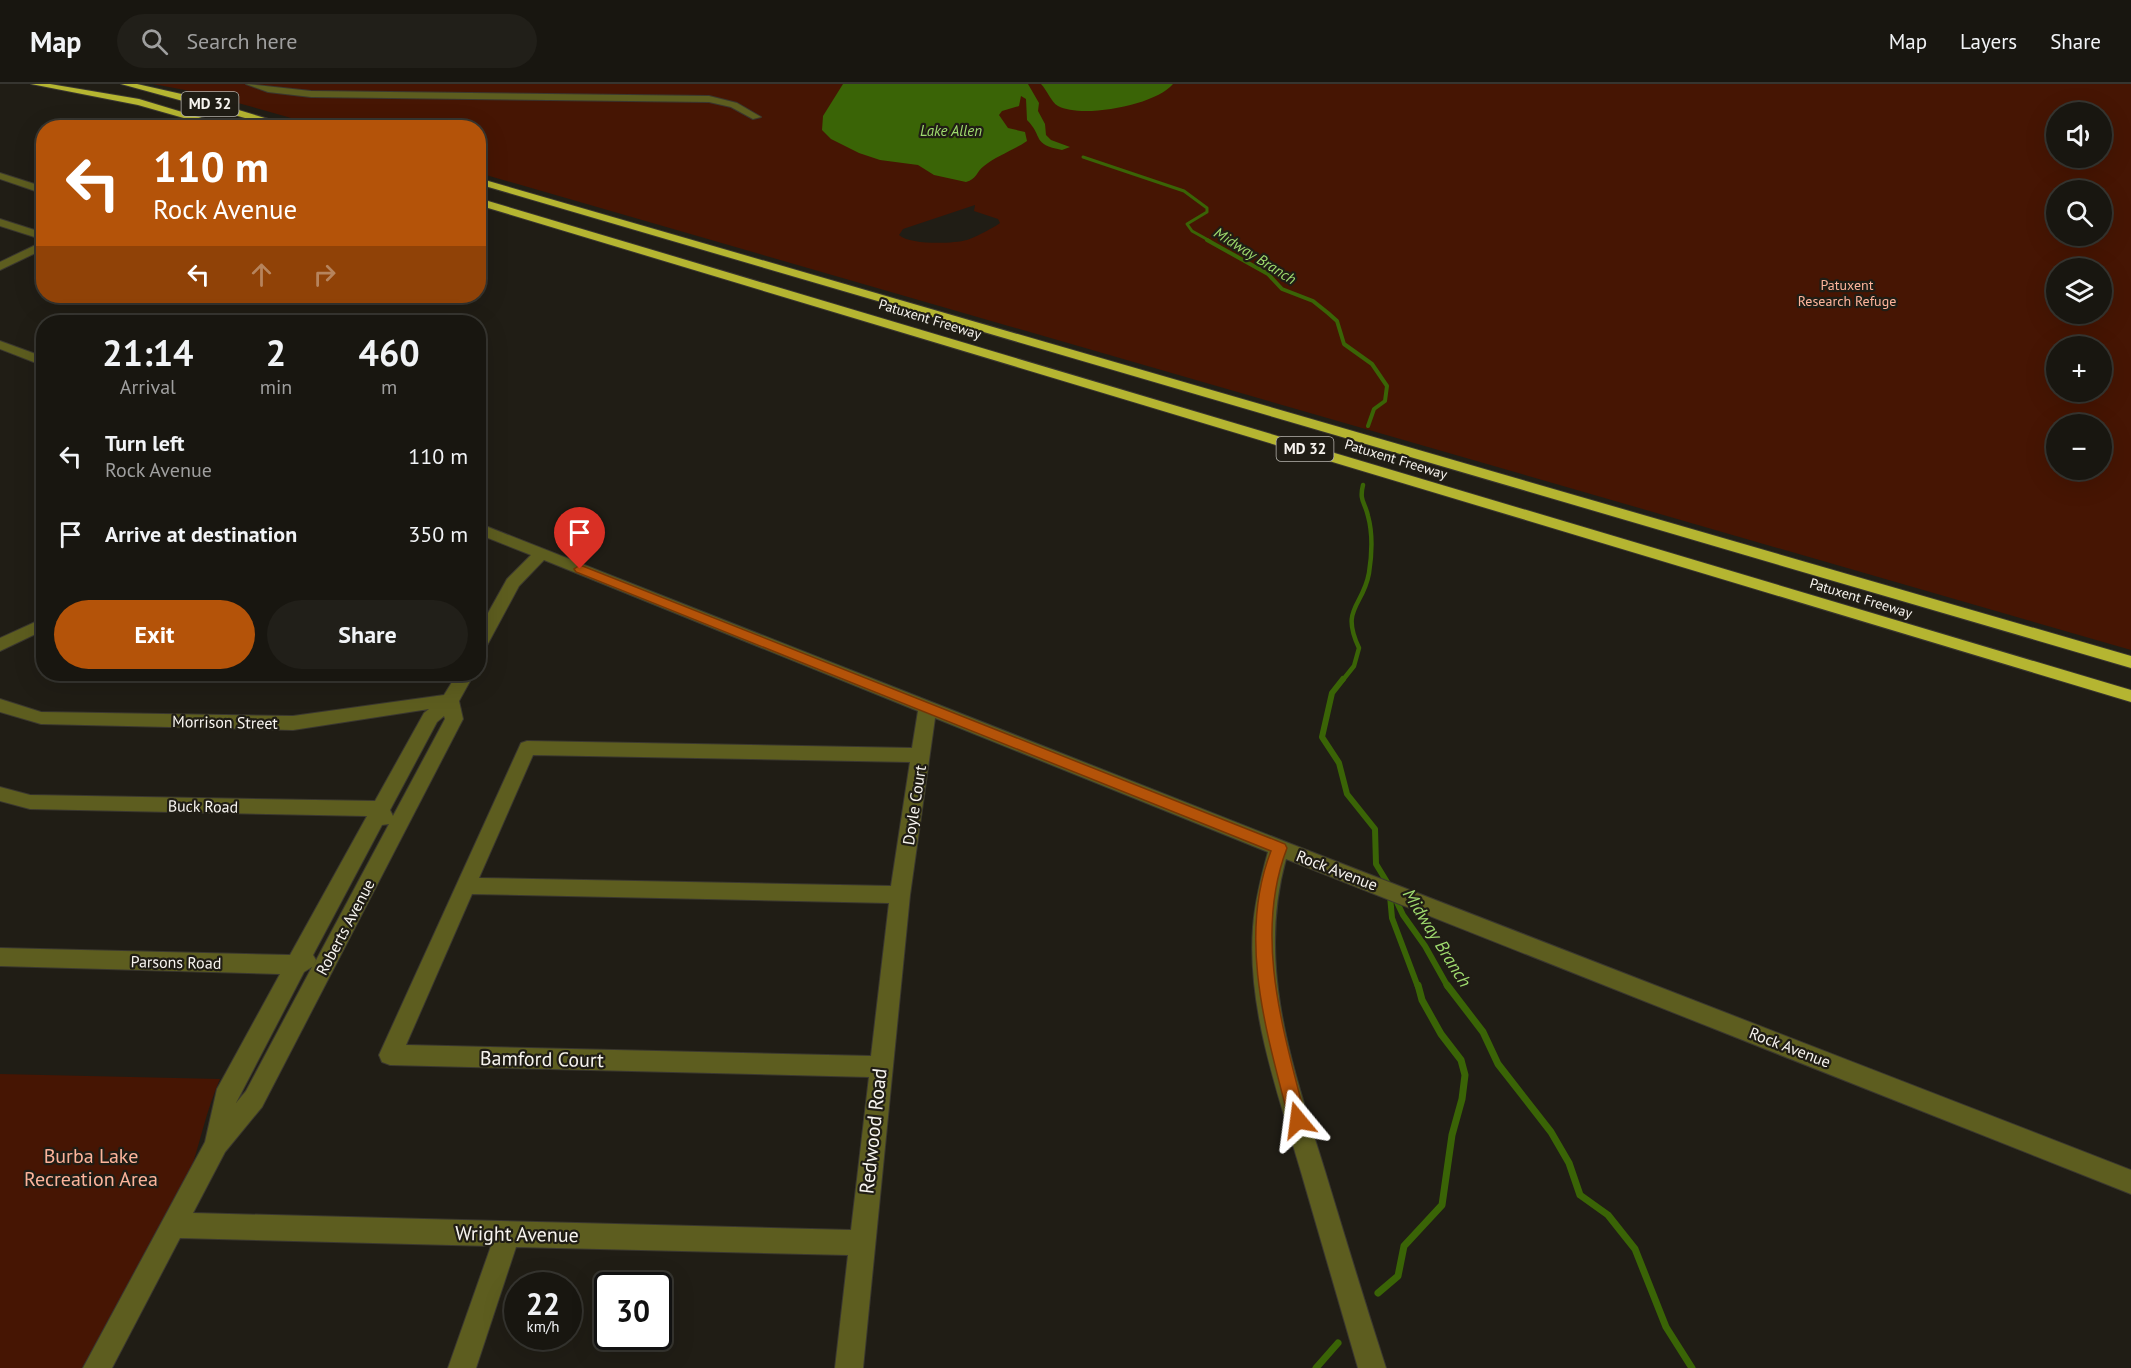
<!DOCTYPE html>
<meta charset="utf-8">
<style>
body{margin:0;font-family:"PT Sans",sans-serif;background:#211f19;color:#f1f3f6;height:100vh;display:flex;flex-direction:column;font-size:22px;white-space:nowrap}
*{box-sizing:border-box;margin:0}
p{font-size:20px;color:#9f9f9f}
.icon{flex:none;width:33px;height:33px;fill:none;stroke:currentColor;stroke-width:2;stroke-linecap:round;stroke-linejoin:round}
.map{position:relative;flex:1;overflow:hidden}
.panel{position:absolute;left:36px;top:231px;width:450px;height:366px;display:flex;flex-direction:column;background:#181610;border-radius:24px;box-shadow:0 6px 24px #0002,0 0 0 2px #363530}
.panel>*{flex:none}
.hud{position:absolute;left:36px;top:36px;width:450px;height:183px;border-radius:24px;box-shadow:0 6px 24px #0002,0 0 0 2px #363530;background:#b45309;color:#fff;overflow:hidden}
.controls{position:absolute;left:2046px;top:18px;display:grid;gap:12px}
.controls a{display:grid;place-items:center;width:66px;height:66px;border-radius:50%;background:#181610;box-shadow:0 6px 24px #0002,0 0 0 2px #363530;font-size:30px}
.speed{position:absolute;left:504px;top:1188px;display:flex;gap:12px;font-size:30px;font-weight:700;text-align:center}
.speed>*{display:grid;place-content:center;width:78px;height:78px;border-radius:50%;background:#181610;box-shadow:0 6px 24px #0002,0 0 0 2px #363530;line-height:1}
.speed small{font-size:15px;font-weight:400}
.speed .limit{border:3px solid #111;border-radius:9px;background:#fff;color:#111}
.pin{position:absolute;display:grid;place-items:center;width:51px;height:51px;color:#fff;margin:-62px -26px;border-radius:50% 50% 50% 0;rotate:-45deg;box-shadow:0 0 6px #0007}
.pin .icon{rotate:45deg}
.me{position:absolute;width:66px;margin:-33px;rotate:344deg;stroke-linejoin:round;filter:drop-shadow(0 0 4px #0008)}
.turn{display:flex;align-items:center;gap:21px;height:126px;padding:0 18px;font-size:27px}
.turn .icon{width:78px;height:78px;stroke-width:2.5}
.turn b{display:block;font-size:42px;line-height:51px}
.lanes{display:flex;align-items:center;height:57px;padding:0 18px;background:#0003;justify-content:center;gap:30px;direction:ltr}
.lanes .off{opacity:.35}
.eta{display:flex;justify-content:space-evenly;align-items:center;height:102px;text-align:center}
.eta b{font-size:36px;font-weight:700;line-height:42px}
.button{display:flex;gap:12px;margin-top:auto;padding:12px 18px}
.button a{flex:1;height:69px;border-radius:36px;background:#b45309;color:#fff;font-size:24px;font-weight:700;line-height:69px;text-align:center}
.button a+a{background:#211f19;color:#f1f3f6}
ul{padding:0;list-style:none}
li{display:flex;align-items:center;gap:18px;height:78px;padding:0 18px}
li div{flex:1}
li b{display:block;font-size:22px}
li em{font-style:normal}
header{display:flex;align-items:center;gap:36px;box-sizing:border-box;height:84px;padding:0 30px;background:#181610;border-bottom:2px solid #363530}
header strong{font-size:28px}
nav{display:flex;gap:33px;margin-inline-start:auto;font-size:21px}
.search{width:420px;height:54px;background:#211f19;display:flex;align-items:center;gap:15px;box-sizing:border-box;padding:0 21px;border-radius:33px;color:#9f9f9f;font-size:22px}
.map>svg:first-child{display:block}
.green{fill:#461503;fill-rule:evenodd}
.water{fill:#3a6406}
.lines{fill:none;stroke-linecap:round;stroke-linejoin:round}
.stream-far4{stroke:#3a6406;stroke-width:3}
.stream-far3{stroke:#3a6406;stroke-width:4}
.stream-far2{stroke:#3a6406;stroke-width:4.5}
.stream-far1{stroke:#3a6406;stroke-width:6}
.stream{stroke:#3a6406;stroke-width:7}
.minor-casing{stroke:#3a372f;stroke-width:2}
.highway-casing{stroke:#3a372f;stroke-width:2}
.minor{fill:#5d5d1f;fill-rule:evenodd}
.highway{fill:#b5b531;fill-rule:evenodd}
.route{fill:#b45309;stroke:#753606;stroke-width:1.5}
.labels{text-anchor:middle;stroke-width:4.5;stroke-linejoin:round;paint-order:stroke}
.far-park-label{font-size:14px;fill:#fdb49b;stroke:#201d15}
.far-street-label{font-size:14px;fill:#f7f4ef;stroke:#201d15}
.shield{fill:#201d15;stroke:#b6b4ae;stroke-width:1.5}
.shield-label{font-size:15px;font-weight:bold;fill:#f7f4ef}
.far-water-label{font-size:15px;font-style:italic;fill:#9fdb6e;stroke:#201d15}
.street-label{font-size:16px;fill:#f7f4ef;stroke:#201d15}
.water-label{font-size:18px;font-style:italic;fill:#9fdb6e;stroke:#201d15}
.near-street-label{font-size:20px;fill:#f7f4ef;stroke:#201d15}
.near-park-label{font-size:20px;fill:#fdb49b;stroke:#201d15}
</style>
<header>
<strong>Map</strong>
<div class="search"><svg class="icon" aria-label="search" viewBox="0 0 24 24"><circle cx="10" cy="10" r="6"/><path d="M15 15l6 6"/></svg>Search here</div>
<nav><a>Map</a><a>Layers</a><a>Share</a></nav>
</header>
<div class="map">
<svg width="2131" height="1284" viewBox="0 0 2131 1284">
<rect width="100%" height="100%" fill="#201d15"/>
<!-- green -->
<path class="green" d="M153 0H2131V566L479 89 478 44 323 43 206 10ZM2056 28H2102V74H2056ZM2056 106H2102V152H2056ZM975 121 974 127 998 135 1000 139C995 143 974 154 967 156 952 160 910 161 899 151L903 145ZM2056 184H2102V230H2056ZM2056 262H2102V308H2056ZM2056 340H2102V386H2056Z
M0 990 220 995C206 1027 200 1059 189 1092L85 1284H0Z"/>
<!-- water -->
<path class="water" d="M843 0H1028L1039 19 1038 27 1045 40 1046 51 1051 56 1070 63 1062 66C1031 60 1044 53 1027 36L1026 15 1021 12 1019 22 1002 27 999 31 1008 44 1025 48 1027 57C1014 66 996 72 984 82 976 88 977 95 966 98L934 91 918 81 880 76 859 69 831 55 822 46 823 32Z
M1041 0H1173C1156 21 1082 35 1058 22 1051 18 1047 6 1041 0Z"/>
<g class="lines">
<!-- stream-far4 -->
<path class="stream-far4" d="M1083 73 1184 107 1207 124V128L1187 140 1192 147 1210 157"/>
<!-- stream-far3 -->
<path class="stream-far3" d="M1207 156 1268 190 1282 205 1313 217 1328 229 1337 237 1344 260 1372 280 1387 302 1385 317 1374 325 1368 342"/>
<!-- stream-far2 -->
<path class="stream-far2" d="M1342 597 1354 582 1359 564C1340 524 1363 523 1369 489 1372 470 1373 450 1368 432 1365 418 1359 417 1363 401"/>
<!-- stream-far1 -->
<path class="stream-far1" d="M1343 595 1332 609 1322 653 1339 679 1347 710 1375 745 1376 780 1390 803
M1390 812 1392 834 1418 903
M1395 814 1403 831 1425 862 1448 903"/>
<!-- stream -->
<path class="stream" d="M1447 901 1483 948 1498 980 1551 1048 1569 1079 1580 1111 1608 1131 1635 1165 1666 1243 1692 1284
M1378 1209 1398 1192 1404 1162 1442 1121 1452 1051 1462 1015 1465 991 1461 976 1441 950 1422 916 1418 901
M1316 1284 1338 1259"/>
<!-- minor casing -->
<g class="minor-casing">
<path id="minor" d="M246 0 311 7 709 12 737 19 761 33 753 35 731 23 709 18 311 13 268 8Z
M0 89 44 103V110L0 95Z
M0 135 44 149V156L0 142Z
M44 157V165L0 186V178Z
M0 257 44 273V282L0 265Z
M478 439 1286 758 2131 1086V1110L1286 775C1256 883 1293 984 1325 1087 1345 1153 1365 1219 1386 1284H1358C1339 1219 1320 1153 1301 1088 1278 1009 1247 926 1253 843 1255 817 1261 793 1268 768L935 634 910 811 863 1284H835L848 1171 516 1163 476 1284H448L491 1162 180 1154 112 1284H83L205 1058 217 1005 280 890 0 882V864L290 871 367 732 30 725 0 717V703L30 711 375 717 424 629 429 625 293 646 41 640 0 628V615L41 628 293 632 444 611 457 590H474L459 617 463 635 262 1023 225 1068 193 1129 851 1146 869 993 390 981 382 978 379 971 521 659 527 657 912 664 918 627 544 476 519 502 484 567 478 569V547L507 495 531 471 478 450ZM444 632 445 635 393 732 390 726 437 638ZM533 671 910 678 891 802 479 794ZM389 740 313 882 316 876 313 871 382 741ZM472 810 889 819 871 972 406 961ZM312 883 246 1007 236 1019 304 888Z
M44 534V546L0 567V554Z"/>
</g>
<!-- highway casing -->
<g class="highway-casing">
<path id="highway" d="M31 0H50L139 15 235 44H219L138 21Z
M121 0H137L199 14 298 44H282Z
M478 94 2131 572V584L478 100Z
M478 114 2131 606V618L478 121Z"/>
</g>
<!-- minor -->
<use href="#minor" class="minor"/>
<!-- highway -->
<use href="#highway" class="highway"/>
</g>
<!-- route -->
<path class="route" d="M580 481 1285 760 1287 764C1253 853 1284 948 1306 1036L1304 1042 1298 1045 1291 1042 1289 1036C1267 950 1237 854 1271 767L576 488 574 485Z"/>
<g class="labels">
<!-- far-park labels -->
<g class="far-park-label">
<text x="1847" y="206">Patuxent<tspan x="1847" dy="16">Research Refuge</tspan></text>
</g>
<!-- far-street labels -->
<g class="far-street-label">
<text transform="translate(930 235) rotate(17)" y="5">Patuxent Freeway</text>
<text transform="translate(1396 375) rotate(17)" y="5">Patuxent Freeway</text>
<text transform="translate(1861 514) rotate(17)" y="5">Patuxent Freeway</text>
</g>
<!-- shield labels -->
<g class="shield">
<rect x="181.5" y="8" width="57" height="24" rx="4.5"/>
<rect x="1276.5" y="353" width="57" height="24" rx="4.5"/>
</g>
<g class="shield-label">
<text x="210" y="25">MD 32</text>
<text x="1305" y="370">MD 32</text>
</g>
<!-- far-water labels -->
<g class="far-water-label">
<text x="951" y="52">Lake Allen</text>
<text transform="translate(1255 172) rotate(32)" y="5">Midway Branch</text>
</g>
<!-- street labels -->
<g class="street-label">
<text transform="translate(225 638) rotate(1)" y="6">Morrison Street</text>
<text transform="translate(914 721) rotate(-81)" y="6">Doyle Court</text>
<text transform="translate(203 722) rotate(1)" y="6">Buck Road</text>
<text transform="translate(1337 786) rotate(21)" y="6">Rock Avenue</text>
<text transform="translate(345 843) rotate(-62)" y="6">Roberts Avenue</text>
<text transform="translate(176 878) rotate(1)" y="6">Parsons Road</text>
<text transform="translate(1790 963) rotate(21)" y="6">Rock Avenue</text>
</g>
<!-- water labels -->
<g class="water-label">
<text transform="translate(1437 854) rotate(58)" y="6">Midway Branch</text>
</g>
<!-- near-street labels -->
<g class="near-street-label">
<text transform="translate(542 975) rotate(1)" y="7">Bamford Court</text>
<text transform="translate(873 1047) rotate(-84)" y="7">Redwood Road</text>
<text transform="translate(517 1150) rotate(1)" y="7">Wright Avenue</text>
</g>
<!-- near-park labels -->
<g class="near-park-label">
<text x="91" y="1079">Burba Lake<tspan x="91" dy="23">Recreation Area</tspan></text>
</g>
</g>
</svg>
<div class="controls">
<a><svg class="icon" aria-label="sound" viewBox="0 0 24 24"><path d="M4 9h4l5-4v14l-5-4H4zM17 9q2 3 0 6"/></svg></a>
<a><svg class="icon" aria-label="search" viewBox="0 0 24 24"><circle cx="10" cy="10" r="6"/><path d="M15 15l6 6"/></svg></a>
<a><svg class="icon" aria-label="layers" viewBox="0 0 24 24"><path d="M12 4l9 5-9 5-9-5zM3 14l9 5 9-5"/></svg></a>
<a>+</a>
<a>−</a>
</div>
<div class="speed"><div>22<small>km/h</small></div><div class="limit">30</div></div>
<div class="pin" style="left:580px;top:485px;background:#d93025"><svg class="icon" aria-label="arrive" viewBox="0 0 24 24"><path d="M6 21V4h12l-3 4 3 4H6"/></svg></div>
<svg class="me" style="left:1298px;top:1036px" viewBox="-20 -20 40 40"><path d="M0-17L14 15 0 8-14 15z" fill="#b45309" stroke="#fff" stroke-width="4"/></svg>
<div class="hud">
<div class="turn"><svg class="icon" aria-label="left" viewBox="0 0 24 24"><path d="M17 20v-9H6M10 6l-5 5 5 5"/></svg><div><b>110 m</b>Rock Avenue</div></div>
<div class="lanes"><svg class="icon" aria-label="left" viewBox="0 0 24 24"><path d="M17 20v-9H6M10 6l-5 5 5 5"/></svg><svg class="icon off" aria-label="ahead" viewBox="0 0 24 24"><path d="M12 20V5M6 11l6-6 6 6"/></svg><svg class="icon off" aria-label="right" viewBox="0 0 24 24"><path d="M7 20v-9h11M14 6l5 5-5 5"/></svg></div>
</div>
<section class="panel">
<div class="eta">
<div><b>21:14</b><p>Arrival</p></div>
<div><b>2</b><p>min</p></div>
<div><b>460</b><p>m</p></div>
</div>
<ul>
<li><svg class="icon" aria-label="left" viewBox="0 0 24 24"><path d="M17 20v-9H6M10 6l-5 5 5 5"/></svg><div><b>Turn left</b><p>Rock Avenue</p></div><em>110 m</em></li>
<li><svg class="icon" aria-label="arrive" viewBox="0 0 24 24"><path d="M6 21V4h12l-3 4 3 4H6"/></svg><div><b>Arrive at destination</b></div><em>350 m</em></li>
</ul>
<div class="button"><a>Exit</a><a>Share</a></div>
</section>
</div>
